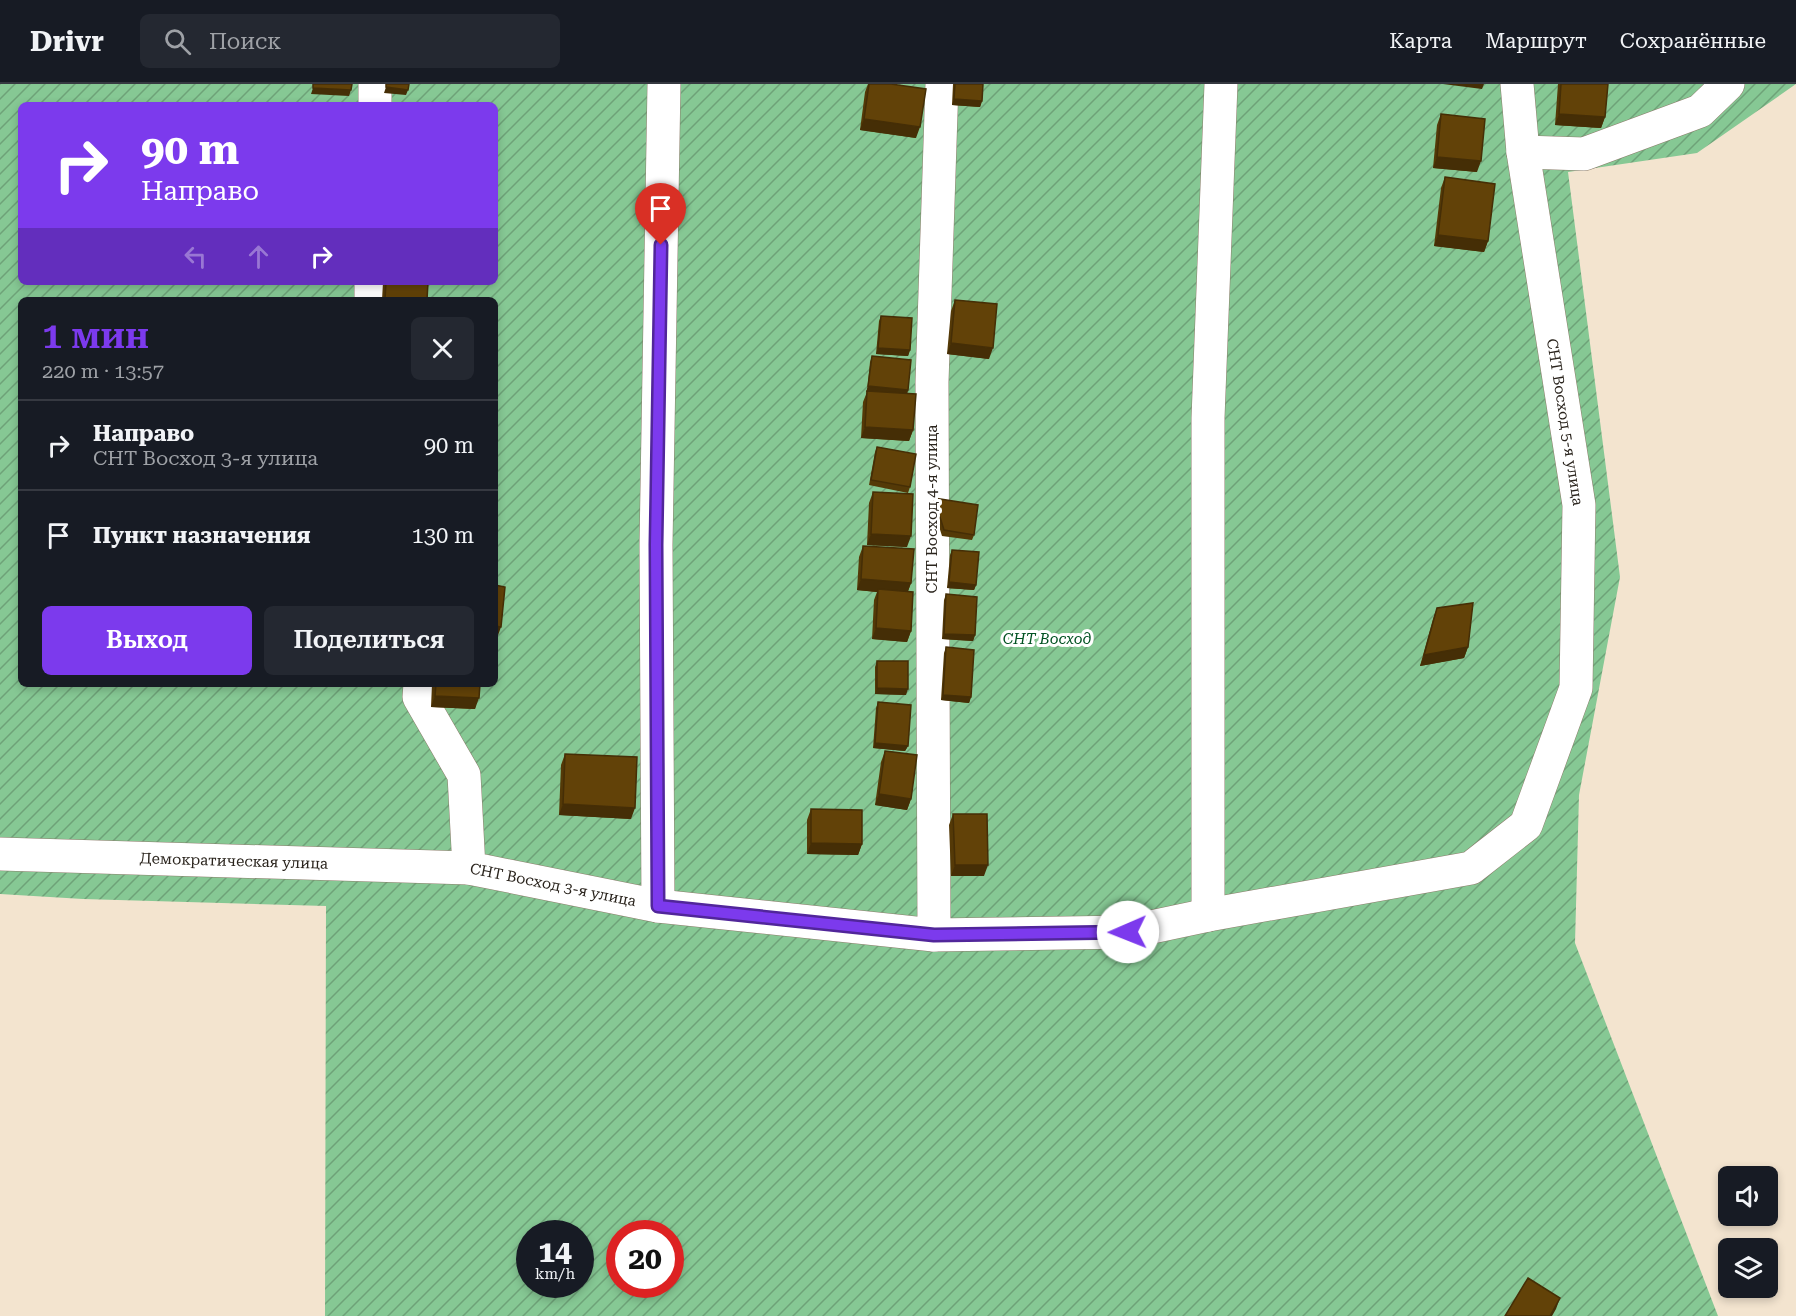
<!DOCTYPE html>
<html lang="ru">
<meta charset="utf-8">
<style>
body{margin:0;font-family:"Roboto Serif",serif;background:#242831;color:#f1f3f6;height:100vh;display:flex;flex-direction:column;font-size:22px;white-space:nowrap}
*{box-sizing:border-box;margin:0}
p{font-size:20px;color:#9ea1a6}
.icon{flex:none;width:33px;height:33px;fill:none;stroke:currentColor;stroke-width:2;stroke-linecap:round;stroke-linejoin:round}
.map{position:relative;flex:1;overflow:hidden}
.sheet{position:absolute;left:18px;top:213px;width:480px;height:390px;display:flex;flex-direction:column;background:#171b24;border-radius:9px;box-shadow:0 3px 9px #0003}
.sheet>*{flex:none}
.guide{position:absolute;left:18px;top:18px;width:480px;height:183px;border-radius:9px;box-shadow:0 3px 9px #0003;background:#7c3aed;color:#fff;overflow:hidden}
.fabs{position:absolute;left:1718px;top:1082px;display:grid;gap:12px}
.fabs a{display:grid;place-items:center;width:60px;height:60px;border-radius:9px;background:#171b24;box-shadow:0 3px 9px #0003;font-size:30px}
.speed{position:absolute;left:516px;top:1136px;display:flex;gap:12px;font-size:30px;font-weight:700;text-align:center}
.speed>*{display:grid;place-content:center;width:78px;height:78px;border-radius:50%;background:#171b24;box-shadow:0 3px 9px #0003;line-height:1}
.speed small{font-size:15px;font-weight:400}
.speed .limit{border:9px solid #d22;background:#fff;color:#111}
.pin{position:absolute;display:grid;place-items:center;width:51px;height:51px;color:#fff;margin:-62px -26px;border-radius:50% 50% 50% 0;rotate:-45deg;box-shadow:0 0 6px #0007}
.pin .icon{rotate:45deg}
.me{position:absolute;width:66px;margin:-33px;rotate:269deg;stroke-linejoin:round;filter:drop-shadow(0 0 4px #0008)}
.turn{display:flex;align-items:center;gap:21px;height:126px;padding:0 24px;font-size:27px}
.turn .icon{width:78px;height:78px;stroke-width:2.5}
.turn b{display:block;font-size:42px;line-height:51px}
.lanes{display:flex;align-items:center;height:57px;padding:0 24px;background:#0003;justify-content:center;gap:30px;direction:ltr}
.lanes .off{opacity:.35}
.round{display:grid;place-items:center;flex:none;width:63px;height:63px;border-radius:9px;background:#242831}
.head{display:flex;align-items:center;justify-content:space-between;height:102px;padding:0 24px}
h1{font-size:36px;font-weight:600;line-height:45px;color:#7c3aed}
.action{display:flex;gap:12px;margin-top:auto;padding:12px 24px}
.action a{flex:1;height:69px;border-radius:9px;background:#7c3aed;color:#fff;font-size:24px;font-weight:600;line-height:69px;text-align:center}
.action a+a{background:#242831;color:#f1f3f6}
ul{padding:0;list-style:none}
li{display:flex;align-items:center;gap:18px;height:90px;padding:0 24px;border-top:2px solid #363941}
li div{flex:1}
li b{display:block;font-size:22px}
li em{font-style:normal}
header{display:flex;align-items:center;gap:36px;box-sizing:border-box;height:84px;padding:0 30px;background:#171b24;border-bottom:2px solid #363941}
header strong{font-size:28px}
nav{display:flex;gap:33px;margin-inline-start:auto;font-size:21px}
.search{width:420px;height:54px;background:#242831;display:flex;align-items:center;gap:15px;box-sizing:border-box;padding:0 21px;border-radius:9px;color:#9ea1a6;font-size:22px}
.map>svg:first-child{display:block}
.garden{fill:url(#garden-furrows);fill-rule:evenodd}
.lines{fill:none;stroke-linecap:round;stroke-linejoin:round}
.minor-casing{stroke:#8b7d6a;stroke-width:34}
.minor{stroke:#fff;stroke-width:33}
.wall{fill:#543907}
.shaded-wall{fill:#452e06}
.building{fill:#624208;stroke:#452e06;stroke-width:1.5}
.route-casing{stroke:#51269a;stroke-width:15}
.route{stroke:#7c3aed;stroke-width:10}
.labels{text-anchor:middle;stroke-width:6;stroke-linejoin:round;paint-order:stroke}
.street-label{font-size:15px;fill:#2a241d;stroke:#fff}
.park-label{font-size:15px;font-style:italic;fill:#015222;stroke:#fff}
</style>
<header>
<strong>Drivr</strong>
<div class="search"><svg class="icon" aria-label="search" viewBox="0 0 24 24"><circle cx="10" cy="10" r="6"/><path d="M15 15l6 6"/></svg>Поиск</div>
<nav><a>Карта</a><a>Маршрут</a><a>Сохранённые</a></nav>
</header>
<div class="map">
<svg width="1796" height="1232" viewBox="0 0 1796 1232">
<defs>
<pattern id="garden-furrows" width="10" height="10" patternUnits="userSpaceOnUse" patternTransform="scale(1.5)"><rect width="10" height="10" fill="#86c894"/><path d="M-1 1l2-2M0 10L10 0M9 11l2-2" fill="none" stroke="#6ea278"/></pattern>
</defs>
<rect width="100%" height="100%" fill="#f3e4cf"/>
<!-- garden -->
<path class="garden" d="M0 0H1796L1697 69 1568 88 1620 493 1579 711 1575 859 1718 1232H325L326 822 83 815 0 810ZM21 21H495V198H21ZM21 216H495V600H21ZM530 1149H580V1200H530ZM620 1149H670V1200H620Z"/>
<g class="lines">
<!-- minor casing -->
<g class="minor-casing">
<g id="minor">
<path d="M375 21V0"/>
<path d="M1523 68 1584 70 1700 27 1728 0"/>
<path d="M371 216V198"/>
<path id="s1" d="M420 600 419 613 464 691 469 784 658 822 934 851 1128 848 1208 831 1471 784 1526 741 1576 604 1579 421 1523 68 1517 0"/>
<path id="s2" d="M0 770 469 784"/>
<path d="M658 822 656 461 664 0"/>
<path d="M1208 831V334L1221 0"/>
<path d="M934 851 932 298 942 0"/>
</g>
</g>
<!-- minor -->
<use href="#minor" class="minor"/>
</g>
<!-- wall -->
<path class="wall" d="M868 0H891L916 54 860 46 865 8Z
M953 0H983L982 17 980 23 952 21Z
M1558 0H1608L1605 33 1601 44 1555 41Z
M1441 30 1477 88 1433 84 1437 41Z
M1445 93 1488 157 1484 168 1434 162 1441 104Z
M383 198H428L427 216H382Z
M955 216 989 275 947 270 951 227Z
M881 232 910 266 908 272 876 270 879 237Z
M872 272 908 306 907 310 913 346 909 357 861 354 863 318 867 308 870 278Z
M877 363 910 403 908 409 869 401 875 368Z
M873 408 907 463 867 461 869 419Z
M934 414 974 451 972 456 942 452 932 420Z
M863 462 911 499 908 507 911 547 907 558 872 555 874 516 877 508 857 506 859 473Z
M952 466 976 501 974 506 947 504 950 471Z
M946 510 975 551 973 557 942 555 944 516Z
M1437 524 1468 563 1464 574 1420 582 1433 535Z
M946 563 971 613 969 619 941 616 944 569Z
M877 577 906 611 875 610V583Z
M432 600H480L475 625 431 623Z
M878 618 908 662 905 667 873 664 876 624Z
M885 667 911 715 907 726 875 721 881 678Z
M565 670 631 735 559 731 561 681Z
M811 725 862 760 858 771 807 770V736Z
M953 730 984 792H951L949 741Z"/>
<!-- shaded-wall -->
<path class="shaded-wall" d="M1443 0H1484L1482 5Z
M386 3 408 6 406 11 384 9Z
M313 4 351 6 349 12 311 10Z
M954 15 982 17 980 23 952 21Z
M1559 30 1605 33 1601 44 1555 41Z
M864 35 920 43 916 54 860 46Z
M1437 73 1481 77 1477 88 1433 84Z
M1438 151 1488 157 1484 168 1434 162Z
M951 259 993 264 989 275 947 270Z
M878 264 910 266 908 272 876 270Z
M868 302 908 306 906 312 866 308Z
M865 343 913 346 909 357 861 354Z
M871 450 911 452 907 463 867 461Z
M861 495 911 499 907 510 878 505 877 508 857 506Z
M949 498 976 501 974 506 947 504Z
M495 542 501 543 497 554H495Z
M876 544 911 547 907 558 872 555Z
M944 550 975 551 973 557 942 555Z
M1468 563 1464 574 1420 582 1424 571Z
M877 604 908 605 906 611 875 610Z
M943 611 971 613 969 619 941 616Z
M435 612 479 614 475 625 431 623Z
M875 659 908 662 905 667 873 664Z
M879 710 911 715 907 726 875 721Z
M563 720 635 724 631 735 559 731Z
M811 759 862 760 858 771 807 770Z
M955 781H988L984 792H951Z
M1560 1214 1556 1225 1552 1232H1550Z"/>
<!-- building -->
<path class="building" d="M313 0H352L351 6 313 4Z
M386 0H409L408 6 386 3Z
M869 0H891L926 5 920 43 864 35Z
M955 0H983L982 17 954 15Z
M1561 0H1608L1605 33 1559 30Z
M1441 30 1485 35 1481 77 1437 73Z
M1445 93 1495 100 1488 157 1438 151Z
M386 198H428L427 216 385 215Z
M955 216 997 220 993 264 951 259Z
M881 232 912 234 910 266 878 264Z
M872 272 911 276 908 306 868 302Z
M867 307 916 310 913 346 865 343Z
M877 363 916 370 910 403 871 396Z
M873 408 913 410 911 452 871 450Z
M934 414 978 421 974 451 944 446Z
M863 462 914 465 911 499 861 495Z
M952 466 979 468 976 501 949 498Z
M495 501 505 503 501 543 495 542Z
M878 505 913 508 911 547 876 544Z
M946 510 977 513 975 551 944 550Z
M1473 519 1468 563 1424 571 1437 524Z
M946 563 974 566 971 613 943 611Z
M877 577H908V605L877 604Z
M436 600H480L479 614 435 612Z
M878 618 911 621 908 662 875 659Z
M885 667 917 671 911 715 879 710Z
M565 670 637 673 635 724 563 720Z
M811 725 862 726V760L811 759Z
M953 730H987L988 781H955Z
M1528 1194 1560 1214 1550 1232H1505Z"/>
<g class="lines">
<!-- route casing -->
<g class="route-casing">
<path id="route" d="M661 161 656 461 658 822 934 851 1128 848"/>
</g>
<!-- route -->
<use href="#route" class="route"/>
</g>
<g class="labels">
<!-- street labels -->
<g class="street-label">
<text transform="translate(1565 338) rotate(81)" y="5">СНТ Восход 5-я улица</text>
<text transform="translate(932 425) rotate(-90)" y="5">СНТ Восход 4-я улица</text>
<text dy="5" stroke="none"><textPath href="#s2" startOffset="234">Демократическая улица</textPath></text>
<text dy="5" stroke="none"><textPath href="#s1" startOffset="282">СНТ Восход 3-я улица</textPath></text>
</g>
<!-- park labels -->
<g class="park-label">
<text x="1047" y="560">СНТ Восход</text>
</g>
</g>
</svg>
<div class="fabs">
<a><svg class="icon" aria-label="sound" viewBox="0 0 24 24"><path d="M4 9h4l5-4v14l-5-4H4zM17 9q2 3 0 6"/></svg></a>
<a><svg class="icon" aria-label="layers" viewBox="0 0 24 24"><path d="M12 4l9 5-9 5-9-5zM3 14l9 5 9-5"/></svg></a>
</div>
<div class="speed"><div>14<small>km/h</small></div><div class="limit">20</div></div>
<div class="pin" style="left:661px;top:161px;background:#d93025"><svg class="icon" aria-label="arrive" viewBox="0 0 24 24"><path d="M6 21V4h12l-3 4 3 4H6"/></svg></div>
<svg class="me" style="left:1128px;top:848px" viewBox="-20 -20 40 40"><circle r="19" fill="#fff"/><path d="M0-13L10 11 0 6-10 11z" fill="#7c3aed"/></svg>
<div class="guide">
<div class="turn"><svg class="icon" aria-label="right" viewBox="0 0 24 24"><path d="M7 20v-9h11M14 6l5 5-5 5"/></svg><div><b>90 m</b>Направо</div></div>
<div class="lanes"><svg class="icon off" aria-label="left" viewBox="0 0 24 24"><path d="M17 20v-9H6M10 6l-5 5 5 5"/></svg><svg class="icon off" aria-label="ahead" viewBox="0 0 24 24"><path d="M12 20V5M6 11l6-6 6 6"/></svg><svg class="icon" aria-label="right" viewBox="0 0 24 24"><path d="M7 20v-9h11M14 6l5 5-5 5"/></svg></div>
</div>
<section class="sheet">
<div class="head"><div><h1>1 мин</h1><p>220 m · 13:57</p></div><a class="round"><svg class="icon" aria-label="close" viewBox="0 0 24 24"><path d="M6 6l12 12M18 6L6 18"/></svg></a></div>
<ul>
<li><svg class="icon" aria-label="right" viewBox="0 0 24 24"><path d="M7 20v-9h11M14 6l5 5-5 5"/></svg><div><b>Направо</b><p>СНТ Восход 3-я улица</p></div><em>90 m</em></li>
<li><svg class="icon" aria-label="arrive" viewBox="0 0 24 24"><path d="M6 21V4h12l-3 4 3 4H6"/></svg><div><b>Пункт назначения</b></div><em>130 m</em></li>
</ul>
<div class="action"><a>Выход</a><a>Поделиться</a></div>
</section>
</div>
